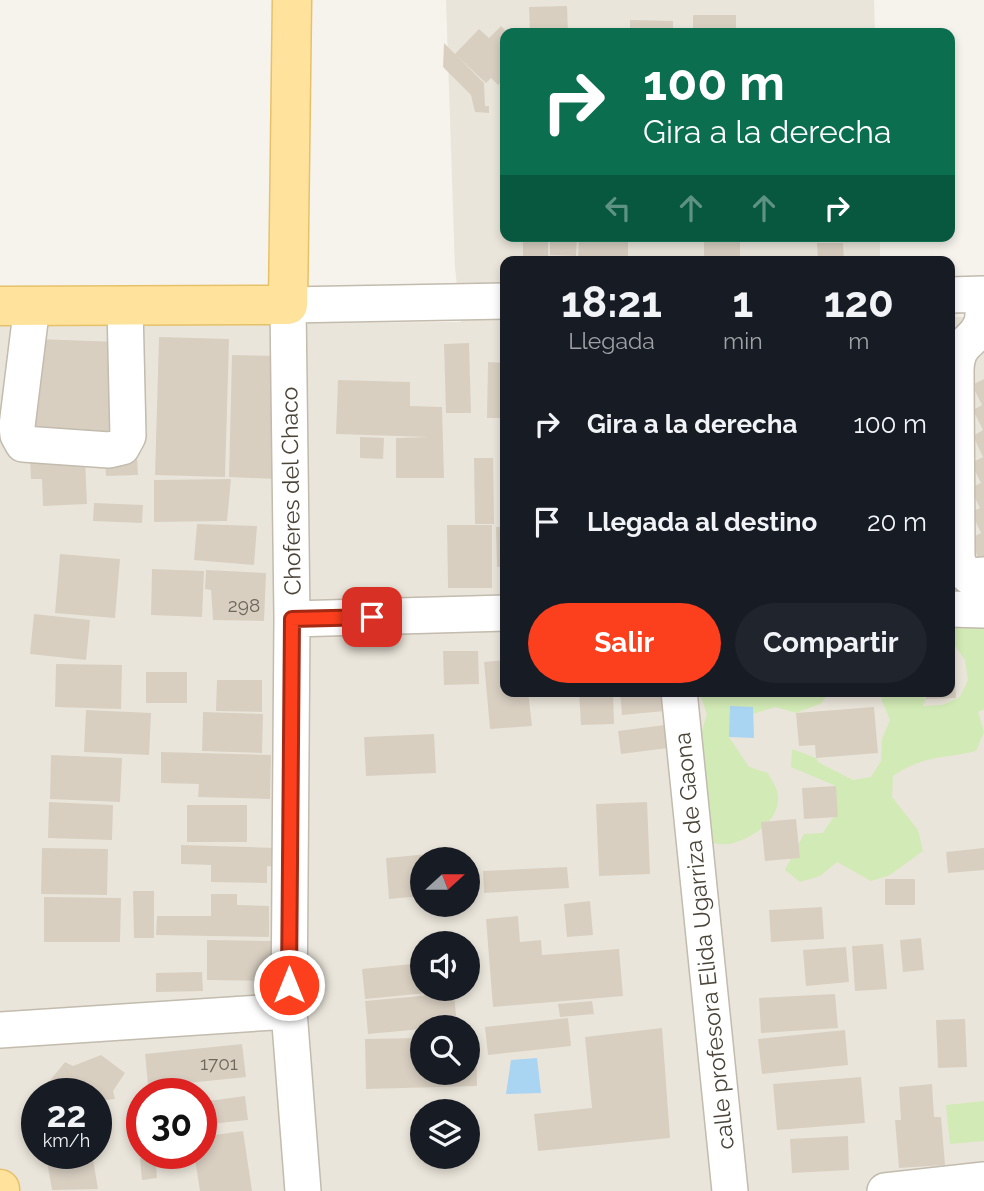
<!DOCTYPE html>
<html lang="es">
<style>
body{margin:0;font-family:Raleway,sans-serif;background:#20242c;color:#f1f3f6;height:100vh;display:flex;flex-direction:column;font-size:26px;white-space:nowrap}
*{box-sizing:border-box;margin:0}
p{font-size:23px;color:#9ea1a6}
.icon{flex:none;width:38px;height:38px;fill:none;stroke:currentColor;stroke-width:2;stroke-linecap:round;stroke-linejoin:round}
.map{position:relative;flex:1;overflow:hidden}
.sheet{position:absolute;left:500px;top:256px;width:455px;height:441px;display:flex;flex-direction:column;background:#171b24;border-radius:14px;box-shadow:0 4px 10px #0003}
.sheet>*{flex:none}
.hud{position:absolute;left:500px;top:28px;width:455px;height:214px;border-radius:14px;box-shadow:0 4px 10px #0003;background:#0b6e4f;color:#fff;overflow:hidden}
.needle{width:46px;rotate:69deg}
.buttons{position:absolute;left:410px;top:847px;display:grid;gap:14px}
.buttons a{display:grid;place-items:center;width:70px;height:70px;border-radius:50%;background:#171b24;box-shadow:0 4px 10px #0003;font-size:35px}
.speed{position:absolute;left:21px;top:1078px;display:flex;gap:14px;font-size:35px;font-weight:700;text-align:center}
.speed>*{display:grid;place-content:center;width:91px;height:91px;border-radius:50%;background:#171b24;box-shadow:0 4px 10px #0003;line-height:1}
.speed small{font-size:18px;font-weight:400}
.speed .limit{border:10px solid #d22;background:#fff;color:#111}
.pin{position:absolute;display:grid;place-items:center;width:60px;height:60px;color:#fff;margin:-30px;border-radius:14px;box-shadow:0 4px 10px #0006}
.me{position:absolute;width:77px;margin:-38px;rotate:0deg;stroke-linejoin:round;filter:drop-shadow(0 0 5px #0008)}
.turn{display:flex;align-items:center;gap:24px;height:147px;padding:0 28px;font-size:32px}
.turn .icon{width:91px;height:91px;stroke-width:2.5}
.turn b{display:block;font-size:49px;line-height:60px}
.lanes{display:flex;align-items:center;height:66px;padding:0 28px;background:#0003;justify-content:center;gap:35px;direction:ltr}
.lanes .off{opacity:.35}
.eta{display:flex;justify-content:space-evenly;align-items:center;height:119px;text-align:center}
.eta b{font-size:42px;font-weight:700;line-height:49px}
.cta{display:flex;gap:14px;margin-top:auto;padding:14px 28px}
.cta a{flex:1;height:80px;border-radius:42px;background:#fc3f1d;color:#fff;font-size:28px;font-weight:700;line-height:80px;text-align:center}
.cta a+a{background:#20242c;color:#f1f3f6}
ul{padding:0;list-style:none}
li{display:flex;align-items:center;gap:21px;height:98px;padding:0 28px}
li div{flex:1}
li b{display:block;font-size:26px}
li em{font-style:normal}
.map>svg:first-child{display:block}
.residential{fill:#eae5da;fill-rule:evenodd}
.green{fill:#d2eab5}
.water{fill:#a9d4f2}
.building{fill:#d8cfc1}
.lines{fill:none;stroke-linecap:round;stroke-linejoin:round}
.minor-casing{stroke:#c2bbae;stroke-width:38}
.major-casing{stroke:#e6c16a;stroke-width:41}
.minor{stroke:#fff;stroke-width:35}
.major{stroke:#ffe39c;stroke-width:38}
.route-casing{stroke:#a42913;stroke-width:18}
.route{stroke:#fc3f1d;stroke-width:12}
.labels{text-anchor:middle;stroke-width:6;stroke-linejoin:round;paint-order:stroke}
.number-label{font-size:19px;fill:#6e675b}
.street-label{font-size:23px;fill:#4b4439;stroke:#fff}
</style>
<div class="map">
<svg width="984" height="1191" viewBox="0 0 984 1191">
<rect width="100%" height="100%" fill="#f6f3ec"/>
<!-- residential -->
<path class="residential" d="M446 0H874L875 33H506V236H880V261H506V691H950V317H984V1179L879 1191H0V324L461 322 455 268ZM422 859H467V905H422ZM422 943H467V989H422ZM422 1027H467V1073H422ZM37 1094H96V1153H37ZM142 1094H201V1153H142ZM422 1111H467V1157H422Z"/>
<!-- green -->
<path class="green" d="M950 609 984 613V709L978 712 984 732 976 751C942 759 924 755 893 776L892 797 918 830 923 851 890 875 871 881 837 862 820 876 800 882 785 870 804 834 823 833 834 816 836 786 791 767 792 749 816 758 818 762 853 780 871 777 881 761 882 739 890 720 882 701V691H916L926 699 923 706 942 705 960 697 968 680 965 660 950 639Z
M699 691 831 692 820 704 796 713 775 707 738 719 729 737 749 767 768 773C770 778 774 783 776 788 787 816 753 839 729 844 722 845 714 843 707 842L695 753 707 714Z
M984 1101V1141L950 1144 946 1105Z"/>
<!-- water -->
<path class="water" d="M730 706 753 707 754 738 729 737Z
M537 1058 541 1093 506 1094 511 1060Z"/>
<!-- building -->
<path class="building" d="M567 6 568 33H530L529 7Z
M693 15H736V33H693Z
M630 20 673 21V33H630Z
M501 26 508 33H506V77L498 85 491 78 486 83 457 56 484 83 485 106H489V113L475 112 471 95 443 67 444 43 455 54 479 29 489 38Z
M523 236H548V257L523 256Z
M550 236H577L576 256 550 255Z
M579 236H628V260H578Z
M704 236H740V259H704Z
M817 243H843L844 261H818Z
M159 337 229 339 225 477 155 475Z
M36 339 120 342 117 434 34 432Z
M469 343 471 413H446L444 344Z
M232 355 278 356 275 479 229 477Z
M488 362 506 363V418H487Z
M984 379V556L978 557 969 539 981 533 971 512 980 508 970 488 981 483 971 463 983 457 973 436 983 430 973 410 982 405 972 385Z
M338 380 410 382V406L442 407 444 478H396V438L429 437 336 434Z
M360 437 384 438 383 459 360 458Z
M137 457 138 475 106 476 105 459Z
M85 458 87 504 43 506 42 479H31L30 460Z
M474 458H493L494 524H475Z
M231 479 227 521 154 522V480Z
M94 503 143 505 142 523 93 521Z
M197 524 257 526 254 565 194 560Z
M447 525H492V588H448Z
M496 527H506V567H497Z
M60 554 120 559 115 618 55 613Z
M152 569 204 571 202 617 151 615Z
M206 570 266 573 264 621 213 620 211 590 205 589Z
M34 614 90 620 86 660 30 654Z
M443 651H478L479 684 444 685Z
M950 658H954L956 698 926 699V691H950Z
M506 660V691H528L532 726 490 729 484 662Z
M56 664 122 665 121 709 55 707Z
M146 672H187V703H146Z
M217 680H262V712L216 711Z
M579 691H613L614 724 581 725Z
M620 691H663L665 711 622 715Z
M874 707 878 753 816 758 815 745 799 746 796 713Z
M86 710 151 713 149 755 84 752Z
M203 712 263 714 262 753 202 751Z
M665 725 668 748 621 754 618 731Z
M434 734 436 773 366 776 364 737Z
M161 752 271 755 270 799 198 797 199 784 161 783Z
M51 755 122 758 120 802 50 799Z
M836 786 838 817 804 819 802 788Z
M49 802 113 805 112 840 48 838Z
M647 802 650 874 599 876 596 804Z
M187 805H247V842H187Z
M796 819 800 858 765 861 761 822Z
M181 845 276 848V867L267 866V883L211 882V865L181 864Z
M42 848 108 849 107 895 41 894Z
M984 848V870L948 873 946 852Z
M439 853 440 859H422V896L389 899 386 858Z
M567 867 569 888 484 893 483 871Z
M885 879H915V905H885Z
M133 891H154V938H134Z
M211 894H237V905L269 906V937L156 935 157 916H211Z
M44 897 121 898 120 942H44Z
M590 901 593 935 567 937 564 904Z
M822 907 824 939 771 942 769 910Z
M518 916 520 942 541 940 542 955 619 949 623 996 493 1007 486 919Z
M921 938 924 970 903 972 900 940Z
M207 940 271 941V981L207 980Z
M883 944 887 989 855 991 852 946Z
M846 947 849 982 806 986 803 950Z
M422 963V989H448V991L365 999 362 969Z
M202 972 203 991 156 992V973Z
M454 993 457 1026 422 1027V1029L368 1034 365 1001Z
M835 994 838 1028 761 1033 759 998Z
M592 1001 594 1014 560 1017 558 1004Z
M568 1018 571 1046 488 1055 485 1027Z
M965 1019 967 1067 938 1068 936 1020Z
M662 1028 670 1138 538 1151 534 1114 592 1108 585 1037Z
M845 1030 848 1065 762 1074 758 1039Z
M467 1037H476L477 1086 366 1089 365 1039 422 1038V1073H467Z
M242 1044 246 1077 169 1085 170 1094H149L145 1054Z
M101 1055 125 1073 113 1091 115 1099 96 1101V1094H53L44 1088 65 1062 73 1066Z
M861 1077 865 1123 777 1130 773 1084Z
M932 1084 934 1117H941L945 1165 899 1168 895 1120H901L899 1087Z
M245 1096 248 1120 201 1125V1102Z
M107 1104 109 1138 96 1139V1105Z
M243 1131 252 1191H200L194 1153H201V1137Z
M848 1136 849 1170 792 1173 790 1139Z
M55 1153H92L98 1189 52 1190 46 1156Z
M155 1156 157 1178 142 1180 140 1158Z"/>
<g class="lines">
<!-- minor casing -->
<g class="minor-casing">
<path id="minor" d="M984 294C983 303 984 314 982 322 975 344 957 339 956 370L957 559 961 569 969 576 984 575
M950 295 984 294
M32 305 17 426 18 435 23 444 109 450 122 447 128 436 125 307
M950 609 984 610
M292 619 506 613
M679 691 730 1191
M0 1030 289 1011
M303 1191 289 1011 292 619 288 305 506 301
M885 1191 984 1180"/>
</g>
<!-- major casing -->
<g class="major-casing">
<path id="major" d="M0 306 288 305 292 0
M0 1189V1191"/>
</g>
<!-- minor -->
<use href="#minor" class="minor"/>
<!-- major -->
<use href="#major" class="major"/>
</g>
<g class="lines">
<!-- route casing -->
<g class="route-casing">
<path id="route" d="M289 985 292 619 372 617"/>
</g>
<!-- route -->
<use href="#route" class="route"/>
</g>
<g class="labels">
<!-- number labels -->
<g class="number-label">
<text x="244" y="612">298</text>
<text x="219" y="1070">1701</text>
</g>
<!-- street labels -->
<g class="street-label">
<text transform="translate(291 491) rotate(-91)" y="8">Choferes del Chaco</text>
<text transform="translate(704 941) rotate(-96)" y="8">calle profesora Elida Ugarriza de Gaona</text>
</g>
</g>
</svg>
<div class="buttons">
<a><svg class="needle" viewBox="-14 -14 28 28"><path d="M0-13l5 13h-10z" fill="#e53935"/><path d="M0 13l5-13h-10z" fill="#9ea1a6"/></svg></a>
<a><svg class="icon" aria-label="sound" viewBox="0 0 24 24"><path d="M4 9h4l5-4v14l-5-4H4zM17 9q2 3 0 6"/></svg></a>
<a><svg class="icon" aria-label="search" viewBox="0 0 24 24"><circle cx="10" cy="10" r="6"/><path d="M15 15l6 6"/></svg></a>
<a><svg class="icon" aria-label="layers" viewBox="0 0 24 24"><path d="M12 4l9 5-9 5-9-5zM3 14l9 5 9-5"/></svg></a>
</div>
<div class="speed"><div>22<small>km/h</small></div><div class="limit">30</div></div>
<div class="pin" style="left:372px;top:617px;background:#d93025"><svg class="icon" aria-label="arrive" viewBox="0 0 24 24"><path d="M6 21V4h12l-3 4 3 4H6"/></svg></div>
<svg class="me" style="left:289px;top:985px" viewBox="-20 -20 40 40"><circle r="17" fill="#fc3f1d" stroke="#fff" stroke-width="3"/><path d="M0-11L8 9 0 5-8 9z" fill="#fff"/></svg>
<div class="hud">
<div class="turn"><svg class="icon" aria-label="right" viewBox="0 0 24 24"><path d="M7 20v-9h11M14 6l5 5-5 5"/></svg><div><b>100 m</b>Gira a la derecha</div></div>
<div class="lanes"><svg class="icon off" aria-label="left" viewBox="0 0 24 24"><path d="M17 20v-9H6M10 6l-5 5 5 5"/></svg><svg class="icon off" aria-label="ahead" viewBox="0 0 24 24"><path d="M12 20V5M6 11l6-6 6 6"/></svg><svg class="icon off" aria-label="ahead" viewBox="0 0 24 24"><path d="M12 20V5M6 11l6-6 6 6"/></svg><svg class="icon" aria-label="right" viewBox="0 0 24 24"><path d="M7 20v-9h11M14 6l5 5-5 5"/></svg></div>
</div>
<section class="sheet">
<div class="eta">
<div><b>18:21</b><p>Llegada</p></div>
<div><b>1</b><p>min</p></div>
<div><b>120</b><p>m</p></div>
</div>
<ul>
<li><svg class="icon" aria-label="right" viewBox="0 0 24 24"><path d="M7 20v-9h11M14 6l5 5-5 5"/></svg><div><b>Gira a la derecha</b></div><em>100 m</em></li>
<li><svg class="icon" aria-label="arrive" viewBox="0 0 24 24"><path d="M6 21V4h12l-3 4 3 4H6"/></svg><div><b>Llegada al destino</b></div><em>20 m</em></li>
</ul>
<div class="cta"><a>Salir</a><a>Compartir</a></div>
</section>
</div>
